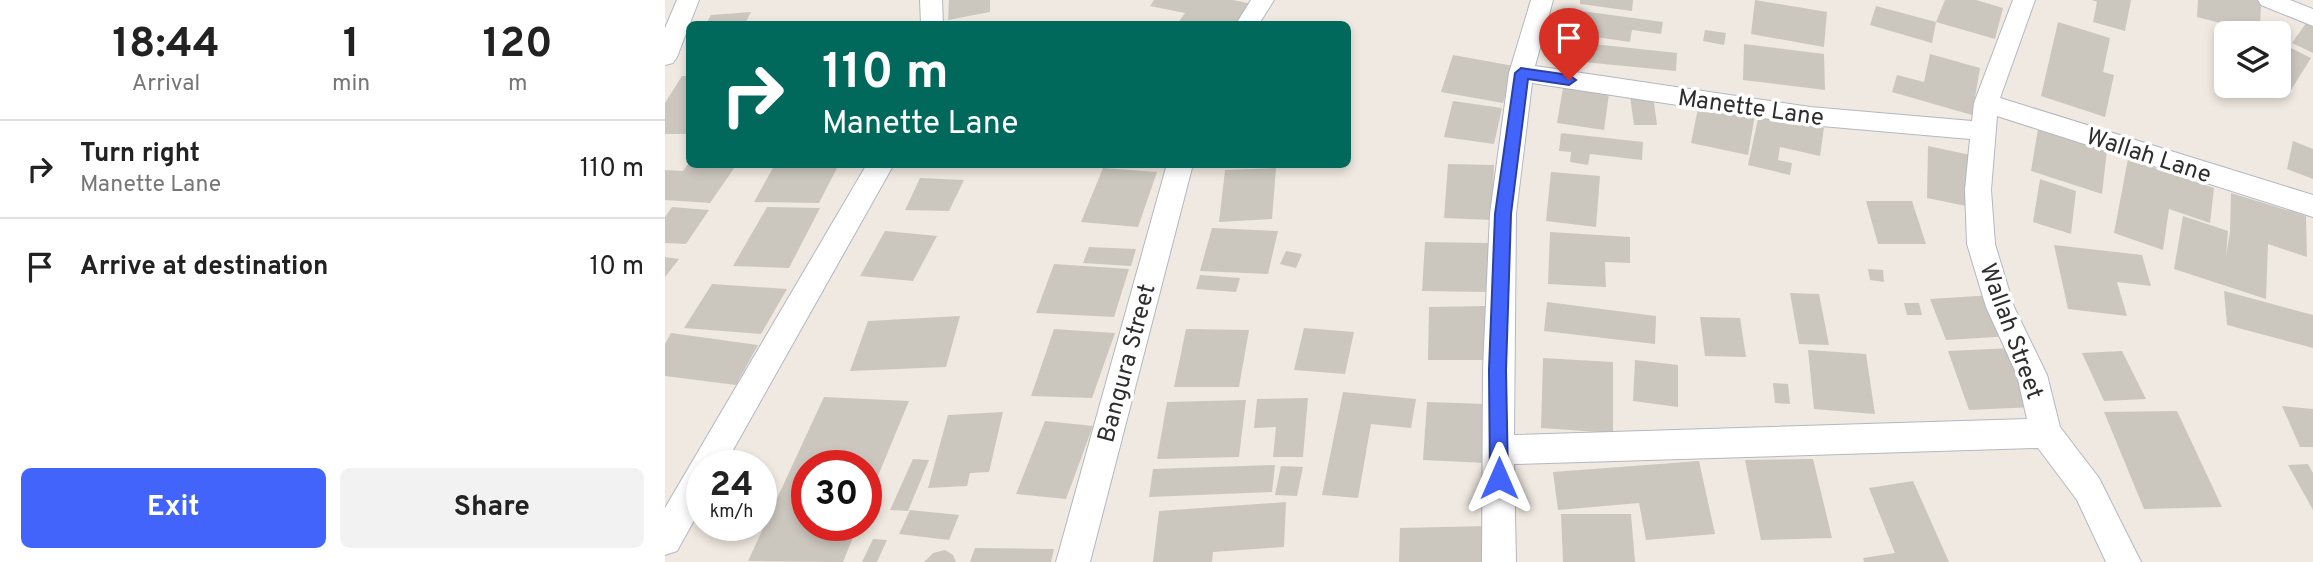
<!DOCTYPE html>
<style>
body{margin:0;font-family:Overpass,sans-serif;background:#f2f2f2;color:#222;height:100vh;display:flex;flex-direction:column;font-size:26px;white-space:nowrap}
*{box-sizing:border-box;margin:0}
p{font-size:23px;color:#767676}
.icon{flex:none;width:38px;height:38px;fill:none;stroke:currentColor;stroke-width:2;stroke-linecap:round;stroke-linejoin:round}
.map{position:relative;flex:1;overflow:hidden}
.drawer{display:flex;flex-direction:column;background:#fff;width:665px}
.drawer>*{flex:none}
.guide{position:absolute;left:21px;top:21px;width:665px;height:147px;border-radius:10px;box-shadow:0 4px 10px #0003;background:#00695c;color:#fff;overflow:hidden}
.fabs{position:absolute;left:1549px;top:21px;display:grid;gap:14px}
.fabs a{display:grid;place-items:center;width:77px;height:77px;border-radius:10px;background:#fff;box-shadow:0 4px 10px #0003;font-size:35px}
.speed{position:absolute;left:21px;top:450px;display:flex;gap:14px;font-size:35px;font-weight:700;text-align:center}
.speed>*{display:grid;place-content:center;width:91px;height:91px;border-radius:50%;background:#fff;box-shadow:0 4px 10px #0003;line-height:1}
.speed small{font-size:18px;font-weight:400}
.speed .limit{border:10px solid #d22;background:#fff;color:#111}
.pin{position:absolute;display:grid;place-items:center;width:60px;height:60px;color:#fff;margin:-72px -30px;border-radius:50% 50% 50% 0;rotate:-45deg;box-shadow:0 0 7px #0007}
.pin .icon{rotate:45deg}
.me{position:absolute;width:77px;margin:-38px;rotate:0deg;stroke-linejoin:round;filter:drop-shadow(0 0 5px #0008)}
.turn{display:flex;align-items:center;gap:24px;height:147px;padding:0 21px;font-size:32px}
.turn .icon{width:91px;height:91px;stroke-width:2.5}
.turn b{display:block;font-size:49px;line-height:60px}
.eta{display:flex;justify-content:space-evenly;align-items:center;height:119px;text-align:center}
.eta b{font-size:42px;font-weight:700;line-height:49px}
.cta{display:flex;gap:14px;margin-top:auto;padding:14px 21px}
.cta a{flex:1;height:80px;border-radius:10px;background:#4264fb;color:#fff;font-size:28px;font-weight:700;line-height:80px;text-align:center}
.cta a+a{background:#f2f2f2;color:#222}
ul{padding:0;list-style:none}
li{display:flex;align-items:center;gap:21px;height:98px;padding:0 21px;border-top:2px solid #e0e0e0}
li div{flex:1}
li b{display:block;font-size:26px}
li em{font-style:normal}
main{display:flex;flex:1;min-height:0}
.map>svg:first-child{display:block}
.building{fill:#cbc7bf}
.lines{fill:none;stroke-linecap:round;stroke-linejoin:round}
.minor-casing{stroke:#b4b7c1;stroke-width:2}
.minor{fill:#fff;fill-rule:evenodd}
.route{fill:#4264fb;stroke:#2b41a3;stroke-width:2}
.labels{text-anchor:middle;stroke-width:7;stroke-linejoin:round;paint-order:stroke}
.street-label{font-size:24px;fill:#2e2e2e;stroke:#fff}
</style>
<main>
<section class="drawer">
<div class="eta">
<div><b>18:44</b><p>Arrival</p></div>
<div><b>1</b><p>min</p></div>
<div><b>120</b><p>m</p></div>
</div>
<ul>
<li><svg class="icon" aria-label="right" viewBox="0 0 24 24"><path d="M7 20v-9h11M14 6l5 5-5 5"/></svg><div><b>Turn right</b><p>Manette Lane</p></div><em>110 m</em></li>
<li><svg class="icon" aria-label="arrive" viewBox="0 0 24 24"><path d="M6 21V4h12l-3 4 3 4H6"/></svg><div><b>Arrive at destination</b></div><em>10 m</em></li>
</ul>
<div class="cta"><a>Exit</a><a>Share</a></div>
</section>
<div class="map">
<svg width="1648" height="562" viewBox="0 0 1648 562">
<rect width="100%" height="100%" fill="#efe9e1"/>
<!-- building -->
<path class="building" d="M284 0H325V12L283 20Z
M489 0H568L587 4 576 23 566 21 563 24H512L520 13 485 6Z
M915 0H968L967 11 915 4Z
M1090 0 1162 12 1159 47 1086 34Z
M1280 0H1311L1338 8 1330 39 1271 22Z
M1427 0H1466L1460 31 1428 22 1432 2Z
M1533 0H1596L1595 33 1532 17Z
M1211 6 1271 22 1267 43 1205 25Z
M909 10 998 22 996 34 967 30 965 42 904 33Z
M86 12 80 24H41L46 15Z
M1644 19 1648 21V53L1627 43Z
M152 21H190L188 24H150Z
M1393 22 1445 38 1438 72 1449 75 1440 117 1376 96Z
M1040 30 1061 33 1059 45 1038 41Z
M910 42 1012 53 1011 71 908 61Z
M1614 42 1646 58 1626 90 1614 84Z
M1079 44 1159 54 1160 90 1078 80Z
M1265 54 1315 68 1307 115 1227 92 1232 75 1259 82Z
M788 55 849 66 838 103 776 92Z
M17 76H24V134H0V103Z
M898 88 944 94 939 130 892 123Z
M965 96H988L992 125H969Z
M788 101 837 108 829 144 779 137Z
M1034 103 1090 115 1083 155 1026 143Z
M1094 114 1159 128 1155 156 1115 147 1113 160 1127 163 1125 175 1083 165Z
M1373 129 1442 150 1437 194 1366 171Z
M896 133 978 142 977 160 925 154 923 165 905 162 906 152 894 151Z
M1628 141 1648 149V179L1622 169Z
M1263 146 1306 155V207L1262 198Z
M1463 159 1549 188 1545 223 1504 209 1498 250 1449 233Z
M23 164H72L45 203 0 200V170L18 171Z
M783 164 829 165 827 220 779 218Z
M109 166H173L154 203 89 202Z
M438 168 492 172 473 227 416 222Z
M611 168 607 219 554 222 560 170Z
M886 172 935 176 931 227 881 221Z
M255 178 299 180 284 211 240 210Z
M1375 179 1411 191 1406 234 1368 222Z
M1566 193 1641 216 1642 257 1603 244 1601 299 1509 269 1518 216 1563 231 1561 256 1565 232Z
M1201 201H1247L1261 244H1213Z
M7 207 44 210 21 244 0 243V217Z
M102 207 155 208 124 268 68 266Z
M547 228 613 231 603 274 535 271Z
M220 231 272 236 248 281 195 276Z
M885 232 965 237V263L940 262 941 287 883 284Z
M760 242 823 243V292L757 291Z
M1389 245 1477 255 1486 286 1452 282 1462 316 1403 309Z
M424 247 471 249 466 266 418 263Z
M621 251 637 254 631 268 615 264Z
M0 257 14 259 0 277Z
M389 264 464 269 449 317 371 313Z
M1203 269 1218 270 1219 282 1205 280Z
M535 275 575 278 571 292 531 289Z
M47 284 122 289 96 334 19 328Z
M1559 291 1648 315V348L1562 325Z
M1125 293 1154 294 1164 345 1134 344Z
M1328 295 1346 336 1281 340 1265 299Z
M882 302 991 316 990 344 879 331Z
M1239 303H1254L1257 315H1242Z
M820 306 821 360H763L764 307Z
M295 316 281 367 185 371 203 321Z
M1035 317 1075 318 1081 357 1040 356Z
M639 328 689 332 680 374 629 370Z
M389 329 450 333 427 398 366 396Z
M521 329 584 330 574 387H509Z
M6 333 93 345 71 385 0 376V344Z
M1347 348 1371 407 1304 410 1283 351Z
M1143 350 1201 354 1210 414 1149 409Z
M1457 351 1481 399 1439 401 1417 353Z
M878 358 948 362V433L876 428Z
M970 360 1013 365V407L968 401Z
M1108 383 1123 384 1125 404 1110 403Z
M678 392 751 399 746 428 706 424 693 498 657 495Z
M159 397 244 401 201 505V466H142V525H193L178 562 83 561Z
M643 398 638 457H608L611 427 589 428 592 399Z
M581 400 574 457 492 459 502 402Z
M762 402 822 404 820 463 758 460Z
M1617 406 1648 409V447H1635Z
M1512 411 1557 507 1479 509 1439 412Z
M338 412 324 472 305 473 302 486 263 488 283 415Z
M380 421 428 426 401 499 351 494Z
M248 459 264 460 243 511 225 510Z
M1148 459 1167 538 1096 540 1080 460Z
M1034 461 1050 534 981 540 974 503 893 510 888 472Z
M1643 464 1648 473V510L1623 465Z
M610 465 607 492 484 497 488 469Z
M616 466 638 467 632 496 610 495Z
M1248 481 1284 562H1199L1198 558 1230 553 1204 488Z
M621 502 619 547 548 552 547 562H488L494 511Z
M245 510 294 515 284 540 234 534Z
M896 514H966L970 562H898Z
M821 526 822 562H734L735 528Z
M208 539 222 540 212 562H197Z
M310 548 389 549 386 562H305Z
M280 550 288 555 291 562H259L268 553Z"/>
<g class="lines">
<!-- minor casing -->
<g class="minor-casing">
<path id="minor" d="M12 0H34L12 57 8 63 0 65V28Z
M255 0H277L278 24H256Z
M586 0H609L594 24H571Z
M866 0H888L870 66 1145 107 1307 121 1309 103 1348 0H1370L1335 98 1648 195V217L1332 116 1326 190 1330 244 1349 307 1382 375 1395 427 1434 478 1476 562H1441L1412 500 1373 448 849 464 851 562H817L818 370 825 214 844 73ZM867 83 1145 125 1305 139 1300 190 1302 244 1321 307 1352 375 1362 419 849 435 851 214Z
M1593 0H1625L1648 9V26L1596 5Z
M202 164H229L59 466H37V506L12 551 0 555V508Z
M502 164H528L425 562H391Z"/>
</g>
<!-- minor -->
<use href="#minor" class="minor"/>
</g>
<!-- route -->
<path class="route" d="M856 68 904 75 911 80 904 85 863 79 846 214 841 370 843 478 840 484 834 487 827 484 825 478 824 370 830 214 850 73Z"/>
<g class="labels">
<!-- street labels -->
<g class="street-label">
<text transform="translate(1086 107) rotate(8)" y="8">Manette Lane</text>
<text transform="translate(1484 155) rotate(18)" y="8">Wallah Lane</text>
<text transform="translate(1347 331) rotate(70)" y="8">Wallah Street</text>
<text transform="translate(461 363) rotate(-75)" y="8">Bangura Street</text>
</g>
</g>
</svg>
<div class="fabs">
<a><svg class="icon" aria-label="layers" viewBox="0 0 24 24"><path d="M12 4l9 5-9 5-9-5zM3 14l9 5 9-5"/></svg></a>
</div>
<div class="speed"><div>24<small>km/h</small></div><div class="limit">30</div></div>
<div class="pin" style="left:904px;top:80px;background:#d93025"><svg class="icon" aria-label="arrive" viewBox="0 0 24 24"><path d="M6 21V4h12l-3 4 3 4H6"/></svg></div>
<svg class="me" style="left:834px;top:478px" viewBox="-20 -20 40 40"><path d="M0-17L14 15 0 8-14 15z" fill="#4264fb" stroke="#fff" stroke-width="4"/></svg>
<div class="guide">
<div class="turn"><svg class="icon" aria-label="right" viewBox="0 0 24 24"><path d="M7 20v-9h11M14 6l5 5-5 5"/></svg><div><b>110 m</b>Manette Lane</div></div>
</div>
</div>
</main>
